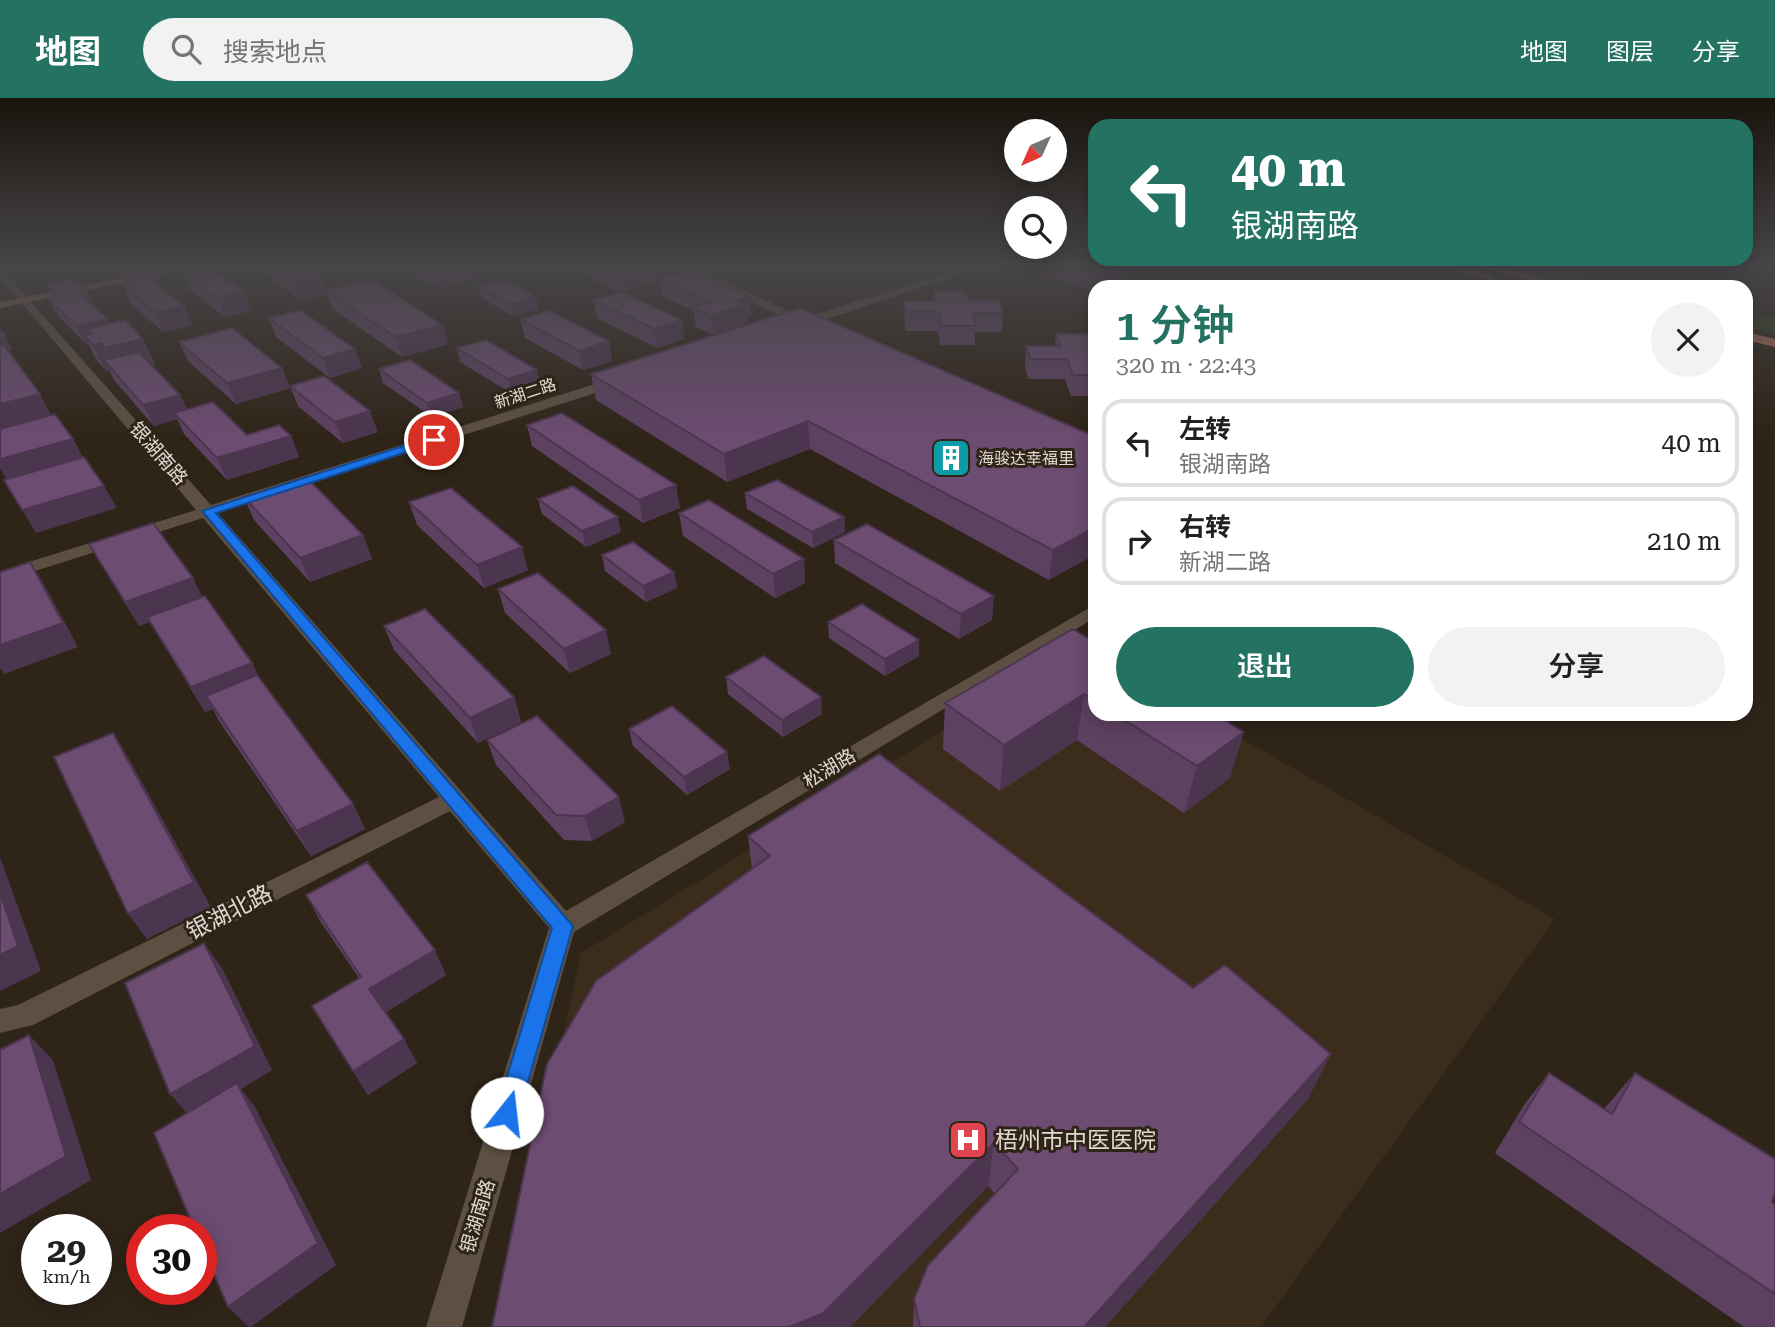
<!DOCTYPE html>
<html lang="zh">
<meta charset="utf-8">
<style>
body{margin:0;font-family:"Roboto Serif","Noto Sans SC",serif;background:#f2f2f2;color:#202124;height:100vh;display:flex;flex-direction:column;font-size:26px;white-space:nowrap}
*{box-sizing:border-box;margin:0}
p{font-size:23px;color:#757577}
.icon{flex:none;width:38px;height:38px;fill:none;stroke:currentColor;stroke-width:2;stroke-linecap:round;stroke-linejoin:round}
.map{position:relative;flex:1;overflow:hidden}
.side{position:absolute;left:1088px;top:182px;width:665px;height:441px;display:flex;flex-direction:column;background:#fff;border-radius:21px;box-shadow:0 4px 18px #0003}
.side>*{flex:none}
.top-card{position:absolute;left:1088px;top:21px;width:665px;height:147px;border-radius:21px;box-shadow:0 4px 18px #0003;background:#247262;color:#fff;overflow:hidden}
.needle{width:46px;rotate:225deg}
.controls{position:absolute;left:1004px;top:21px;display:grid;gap:14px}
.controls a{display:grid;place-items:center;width:63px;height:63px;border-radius:50%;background:#fff;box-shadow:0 4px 18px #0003;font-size:35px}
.speed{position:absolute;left:21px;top:1116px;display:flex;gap:14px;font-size:35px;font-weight:700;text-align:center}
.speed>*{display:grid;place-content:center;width:91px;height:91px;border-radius:50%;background:#fff;box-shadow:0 4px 18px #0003;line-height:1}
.speed small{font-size:18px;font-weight:400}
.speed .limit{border:10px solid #d22;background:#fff;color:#111}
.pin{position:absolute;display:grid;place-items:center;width:60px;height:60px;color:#fff;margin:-30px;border:4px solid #fff;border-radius:50%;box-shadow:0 2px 7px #0007}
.me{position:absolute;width:77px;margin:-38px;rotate:16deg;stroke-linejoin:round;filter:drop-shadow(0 0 5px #0008)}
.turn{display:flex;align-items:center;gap:24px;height:147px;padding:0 28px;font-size:32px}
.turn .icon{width:91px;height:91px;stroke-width:2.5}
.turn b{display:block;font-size:49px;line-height:60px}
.round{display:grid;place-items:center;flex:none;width:74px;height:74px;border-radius:37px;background:#f2f2f2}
.summary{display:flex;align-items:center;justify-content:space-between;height:119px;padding:0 28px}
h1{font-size:42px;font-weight:600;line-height:52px;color:#247262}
.action{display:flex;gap:14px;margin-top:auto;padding:14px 28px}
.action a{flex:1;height:80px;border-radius:42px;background:#247262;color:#fff;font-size:28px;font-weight:600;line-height:80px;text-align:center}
.action a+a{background:#f2f2f2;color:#202124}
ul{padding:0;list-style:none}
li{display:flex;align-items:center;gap:21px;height:88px;margin:0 14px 10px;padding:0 14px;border:4px solid #e0e0e0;border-radius:21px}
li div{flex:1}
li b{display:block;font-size:26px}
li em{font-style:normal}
header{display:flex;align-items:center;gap:42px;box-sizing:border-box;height:98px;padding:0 35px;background:#247262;color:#fff}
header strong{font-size:33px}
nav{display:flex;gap:38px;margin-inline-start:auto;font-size:24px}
.search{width:490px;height:63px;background:#f2f2f2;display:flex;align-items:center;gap:18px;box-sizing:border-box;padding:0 24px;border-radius:38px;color:#757577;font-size:26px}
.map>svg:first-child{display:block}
.built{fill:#3c2c1b}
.green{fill:#313d1b}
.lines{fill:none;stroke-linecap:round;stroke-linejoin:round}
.street{fill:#5d5043;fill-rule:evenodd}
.secondary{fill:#865f4c;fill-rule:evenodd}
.primary{fill:#b06f56;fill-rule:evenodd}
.wall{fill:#5d4161}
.shaded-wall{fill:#4c354f}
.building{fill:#6c4c71;stroke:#4c354f;stroke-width:2}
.route{fill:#1a73e8;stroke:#114b97;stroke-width:2}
.labels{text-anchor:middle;stroke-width:6;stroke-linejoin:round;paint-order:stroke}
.far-street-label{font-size:16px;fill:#e0d8d1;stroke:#2f2418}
.far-poi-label{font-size:16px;fill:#e0d8d1;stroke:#2f2418;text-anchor:start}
.street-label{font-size:19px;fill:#e0d8d1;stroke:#2f2418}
.near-street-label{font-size:23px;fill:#e0d8d1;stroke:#2f2418}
.near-poi-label{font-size:23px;fill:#e0d8d1;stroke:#2f2418;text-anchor:start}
</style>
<header>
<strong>地图</strong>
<div class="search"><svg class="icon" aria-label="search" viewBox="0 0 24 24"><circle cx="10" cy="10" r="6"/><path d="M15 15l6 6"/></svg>搜索地点</div>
<nav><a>地图</a><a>图层</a><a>分享</a></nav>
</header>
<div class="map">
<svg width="1775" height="1229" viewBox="0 0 1775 1229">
<rect width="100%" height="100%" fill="#2f2418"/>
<!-- built -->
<path class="built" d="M1081 548 1096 616H1199L1555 821 1261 1229H499L581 855Z"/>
<!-- green -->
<path class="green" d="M1479 168H1548L1638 189H1573Z
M1747 214 1775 220V236L1747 229Z"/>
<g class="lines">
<!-- street -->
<path class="street" d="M674 168H689L805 220 968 168H985L815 225V230L793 232 787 228 794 224Z
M0 169 211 407 614 280H624V286L218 415 566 813 1096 506V519L574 834 462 1229H426L549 830 450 713 33 927 0 935V911L18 907 439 699 203 420 0 484V473L196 412 0 179Z"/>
<!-- secondary -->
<path class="secondary" d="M179 168H202L0 210V204Z"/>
<!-- primary -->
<path class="primary" d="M1440 168H1460L1496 179 1491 182Z
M1474 168H1495L1579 189H1558Z
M1746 234 1775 241V249L1746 242Z"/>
</g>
<!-- wall -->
<path class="wall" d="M180 168H217L220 176 245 194 252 212 225 219 191 193Z
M257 168H306L321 178 327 196 300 202Z
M398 168H484L487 178 439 190Z
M564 168H660L661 180 750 199 751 217 747 219 748 225 713 237 696 229 694 213 662 198 659 182 620 194Z
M1046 168H1125L1124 180 1121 181 1120 189H1096V193L1045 178Z
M119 175 164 192 184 208 192 227 163 234 131 206 123 188H125Z
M46 186 86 192 94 208 108 221 110 225 155 266 152 267 180 297 187 311 247 337 291 338 299 359 227 382 184 336 177 321 154 328 114 282 109 272 106 273 97 263 89 247H87L58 218 48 200 53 199Z
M478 188 539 211 513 218 482 200Z
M326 192 449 246 402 259 333 211Z
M934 193 968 202 1003 215 1002 234H975V247H940L938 233H905L904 203H934Z
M594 202 682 222 684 241 657 250 597 220Z
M269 220 362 270 330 280 276 239Z
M520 221 609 243 612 263 583 272 525 240Z
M1056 236 1096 247V298H1071L1065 281H1028L1025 268 1026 248H1055Z
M179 244 290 290 236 306 188 263Z
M457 250 540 285 511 295 460 264Z
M379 271 459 295 463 309 432 319 383 285Z
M591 276 1096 339 1049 482 810 351 727 384 596 302Z
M290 288 378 334 343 345 298 308Z
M527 327 680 410 643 425 532 348Z
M745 395 844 419 845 434 813 450 747 411Z
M244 399 363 437 372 461 310 484 254 422Z
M538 401 621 434 586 449 542 416Z
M409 404 528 472 484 490 417 427Z
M679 415 804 461 805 485 775 500 683 438Z
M834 442 992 522 959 541 835 465Z
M89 446 203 499 252 565 258 578 353 706 365 731 311 758 219 623 213 611 205 614 150 524 139 528Z
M602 457 674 474 677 490 646 504 605 473Z
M498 491 611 556 570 575 505 515Z
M828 524 919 542V558L885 578 829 540Z
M384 528 514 599 521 624 478 645 394 552Z
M1096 545V616H1214L1230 680 1184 715 1077 642 1000 693 943 651 945 605Z
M726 579 822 616 783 639 728 596Z
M629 631 730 671 687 697 633 648Z
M487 642 625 724 592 743 564 742 496 667Z
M748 738 1308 1001 1105 1229H913L914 1201 995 1096 988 1088 850 1229H492L752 771Z
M306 797 446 877 386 914 404 941 417 965 368 997 312 908 359 880 320 823Z
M1549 975 1604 1011 1635 975 1775 1106V1229H1744L1495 1055 1524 1007Z"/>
<!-- shaded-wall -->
<path class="shaded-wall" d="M217 168 224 185 210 169Z
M433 168H484L487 178 439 190Z
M643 168H660L661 181 659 180V182L620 194 617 176Z
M1112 168H1125L1124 180 1121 181 1120 189H1107L1109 169Z
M321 178 327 196 300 202 294 184Z
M158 181 166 199 151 182Z
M86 192 95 210 78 193Z
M245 194 252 212 225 219 217 200Z
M536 199 539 211 513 218 511 206Z
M750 199 751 217 747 219 748 225 713 237 711 218 738 203Z
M184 208 192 227 163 234 155 215Z
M108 221 117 240 92 235 87 231 95 245 84 237 89 247H87L77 228Z
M682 222 684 241 657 250 654 231Z
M443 227 449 246 402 259 395 239Z
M6 239 13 252 0 255V240Z
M143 241 155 266 118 276 105 250Z
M609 243 612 263 583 272 579 253Z
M101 245 114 271 104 262 109 272 106 273 93 247Z
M355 251 362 270 330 280 323 260Z
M282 270 290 290 236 306 227 285Z
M537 272 540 285 511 295 508 281Z
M459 295 463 309 432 319 427 305Z
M40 296 51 317 0 331V306Z
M180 297 190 318 174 315 177 321 154 328 143 307Z
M370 313 378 334 343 345 335 324Z
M808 323 810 351 727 384 724 356Z
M291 338 299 359 227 382 217 360Z
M73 341 85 363 9 385 0 370V361Z
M676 387 680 410 643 425 639 402Z
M104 388 117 410 36 435 22 412Z
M618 419 621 434 586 449 582 433Z
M844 419 845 434 813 450 812 434Z
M1096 429V456L1049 482 1053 452Z
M363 437 372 461 310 484 300 460Z
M522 449 528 472 484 490 477 467Z
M804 461 805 485 775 500 773 476Z
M30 464 45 488 78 549 4 576 0 570V547Z
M674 474 677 490 646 504 643 488Z
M193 480 205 504 139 528 125 504Z
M994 498 992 522 959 541 961 516Z
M606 532 611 556 570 575 564 551Z
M919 542V558L885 578V561Z
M252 565 264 590 206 598 213 611 205 614 191 589Z
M1084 596 1077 642 1000 693 1004 647Z
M514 599 521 624 478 645 470 620Z
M821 599 822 616 783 639 782 622Z
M1244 634 1230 680 1184 715 1197 668Z
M113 635 129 661 211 809 147 841 128 816Z
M727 654 730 671 687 697 684 679Z
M619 699 625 724 592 743 585 718Z
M353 706 365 731 311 758 297 733Z
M0 759 41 873 0 893Z
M204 845 222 870 272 972 241 991 255 1009 336 1167 251 1229H249L228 1209 191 1020 170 996Z
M435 852 446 877 383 916 369 891Z
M29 937 53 962 91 1082 0 1135V1096Z
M404 941 417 965 368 997 353 973Z
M1331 956 1308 1001 1105 1229H1084Z
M994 1045 988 1088 850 1229H789Z"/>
<!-- building -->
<path class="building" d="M186 168H213L210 169 245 194 217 200 183 175 192 173Z
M273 168H306L321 178 294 184Z
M600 168H643L617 176Z
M1073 168H1112L1109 169 1122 173 1109 179Z
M144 169 158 181 151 182 184 208 155 215 123 188 132 186 119 175Z
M686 173 750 199 738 203 746 206 711 218 693 210 713 204 659 180Z
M73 180 86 192 78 193 108 221 77 228 48 200 58 197 46 186Z
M372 182 443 227 395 239 326 192Z
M504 182 536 199 511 206 478 188Z
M934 193H966L968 202H999L1003 215H973L976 228H941L939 214H905L904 203H935Z
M621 194 682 222 654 231 594 202Z
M800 210 1096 339V429L1053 452 808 323 724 356 591 276Z
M300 212 355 251 323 260 269 220Z
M550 213 609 243 579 253 520 221Z
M125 222 143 241 105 250 101 245 93 247 84 237 92 235 87 231Z
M232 230 282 270 227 285 179 244Z
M0 232 6 239 0 240Z
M1056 236H1091L1096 247V277H1073L1067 261H1030L1026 248H1060Z
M486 242 537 272 508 281 457 250Z
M1746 245 1754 246 1748 255 1746 254Z
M4 247 40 296 0 306V248Z
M139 254 180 297 143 307 104 262Z
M410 262 459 295 427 305 379 271Z
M324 278 370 313 335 324 290 288Z
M213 304 247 337 279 327 291 338 217 360 174 315Z
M562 315 676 387 639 402 527 327Z
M55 316 73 341 0 361V331Z
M84 359 104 388 22 412 4 382Z
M306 379 363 437 300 460 244 399Z
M777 382 844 419 812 434 745 395Z
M573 388 618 419 582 433 538 401Z
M451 390 522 449 477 467 409 404Z
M709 402 804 461 773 476 679 415Z
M153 425 193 480 125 504 89 446Z
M867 426 994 498 961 516 834 442Z
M633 444 674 474 643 488 602 457Z
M30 464 63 525 0 547V474Z
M538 475 606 532 564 551 498 491Z
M205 498 252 565 191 589 147 519Z
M862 506 919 542 885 561 828 524Z
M425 511 514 599 470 620 384 528Z
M1073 531 1096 545V603L1084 596 1004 647 945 605Z
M764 558 821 599 782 622 726 579Z
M257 577 353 706 297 733 206 598Z
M672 608 727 654 684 679 629 631Z
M1115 616H1214L1244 634 1197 668Z
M537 618 619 699 585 718 556 717 487 642Z
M113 635 194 784 128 816 54 659Z
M879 656 1193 890 1225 867 1331 956 1084 1229H920L914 1201 928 1167 1018 1071 994 1045 822 1216 789 1229H492L547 966 596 883 770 758 748 738Z
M367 764 435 852 369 891 404 941 353 973 312 908 361 879 306 797Z
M0 795 18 848 0 857Z
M204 845 255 948 170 996 125 885Z
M29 937 66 1058 0 1096V952Z
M1549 975 1612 1016 1635 975 1775 1061V1096L1772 1104 1775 1106V1196L1519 1024Z
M237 985 318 1145 228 1209 201 1146V1132H195L154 1035Z"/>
<!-- sky -->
<linearGradient id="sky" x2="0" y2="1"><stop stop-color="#1a140d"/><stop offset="0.49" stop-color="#474548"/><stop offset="1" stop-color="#474548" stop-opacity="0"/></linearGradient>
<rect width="1775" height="340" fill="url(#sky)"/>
<!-- route -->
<path class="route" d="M434 338 440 342 438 344 216 415 573 828 519 1015 515 1023 507 1026 499 1023 496 1015 552 830 202 413Z"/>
<!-- icons -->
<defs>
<g id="building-square" transform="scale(2.0125)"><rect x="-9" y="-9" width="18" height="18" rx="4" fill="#0f9aa8" stroke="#2f2418"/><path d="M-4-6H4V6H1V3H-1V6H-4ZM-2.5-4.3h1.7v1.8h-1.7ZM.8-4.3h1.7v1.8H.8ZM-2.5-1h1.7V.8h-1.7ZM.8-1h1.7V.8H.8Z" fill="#fff"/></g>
<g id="hospital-square" transform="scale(2.0125)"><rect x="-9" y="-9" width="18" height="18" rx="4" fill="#e0444e" stroke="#2f2418"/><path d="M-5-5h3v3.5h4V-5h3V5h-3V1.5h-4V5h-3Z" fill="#fff"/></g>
</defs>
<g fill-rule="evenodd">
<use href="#building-square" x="951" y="360"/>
<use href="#hospital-square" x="968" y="1042"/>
</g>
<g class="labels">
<!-- far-street labels -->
<g class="far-street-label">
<text transform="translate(525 295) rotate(-18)" y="6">新湖二路</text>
</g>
<!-- far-poi labels -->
<g class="far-poi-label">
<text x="978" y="366">海骏达幸福里</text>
</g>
<!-- street labels -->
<g class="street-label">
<text transform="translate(159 355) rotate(49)" y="7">银湖南路</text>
<text transform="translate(829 670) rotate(-31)" y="7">松湖路</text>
<text transform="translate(477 1118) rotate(-73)" y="7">银湖南路</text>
</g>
<!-- near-street labels -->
<g class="near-street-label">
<text transform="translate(229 814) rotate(-27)" y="8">银湖北路</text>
</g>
<!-- near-poi labels -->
<g class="near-poi-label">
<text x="995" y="1050">梧州市中医医院</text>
</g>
</g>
</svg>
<div class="controls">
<a><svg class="needle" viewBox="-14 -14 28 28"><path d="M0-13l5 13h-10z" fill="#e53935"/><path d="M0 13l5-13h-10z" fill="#757577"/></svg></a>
<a><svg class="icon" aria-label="search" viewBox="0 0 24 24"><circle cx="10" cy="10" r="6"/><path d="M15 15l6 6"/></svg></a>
</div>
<div class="speed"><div>29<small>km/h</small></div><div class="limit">30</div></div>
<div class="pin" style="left:434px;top:342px;background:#d93025"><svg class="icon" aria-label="arrive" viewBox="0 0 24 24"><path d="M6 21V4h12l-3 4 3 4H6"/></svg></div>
<svg class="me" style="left:507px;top:1015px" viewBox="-20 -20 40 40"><circle r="19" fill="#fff"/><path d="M0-13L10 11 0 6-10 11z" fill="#1a73e8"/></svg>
<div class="top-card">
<div class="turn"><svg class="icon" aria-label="left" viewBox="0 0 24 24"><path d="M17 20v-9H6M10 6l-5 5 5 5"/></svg><div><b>40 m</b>银湖南路</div></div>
</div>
<section class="side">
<div class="summary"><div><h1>1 分钟</h1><p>320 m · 22:43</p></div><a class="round"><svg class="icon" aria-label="close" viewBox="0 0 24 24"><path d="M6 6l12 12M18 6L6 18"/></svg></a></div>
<ul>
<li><svg class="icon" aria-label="left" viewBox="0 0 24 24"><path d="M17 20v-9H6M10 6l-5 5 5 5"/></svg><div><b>左转</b><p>银湖南路</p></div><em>40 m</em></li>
<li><svg class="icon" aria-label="right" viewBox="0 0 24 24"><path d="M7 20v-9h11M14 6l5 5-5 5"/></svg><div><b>右转</b><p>新湖二路</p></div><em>210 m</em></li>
</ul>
<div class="action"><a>退出</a><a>分享</a></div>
</section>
</div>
